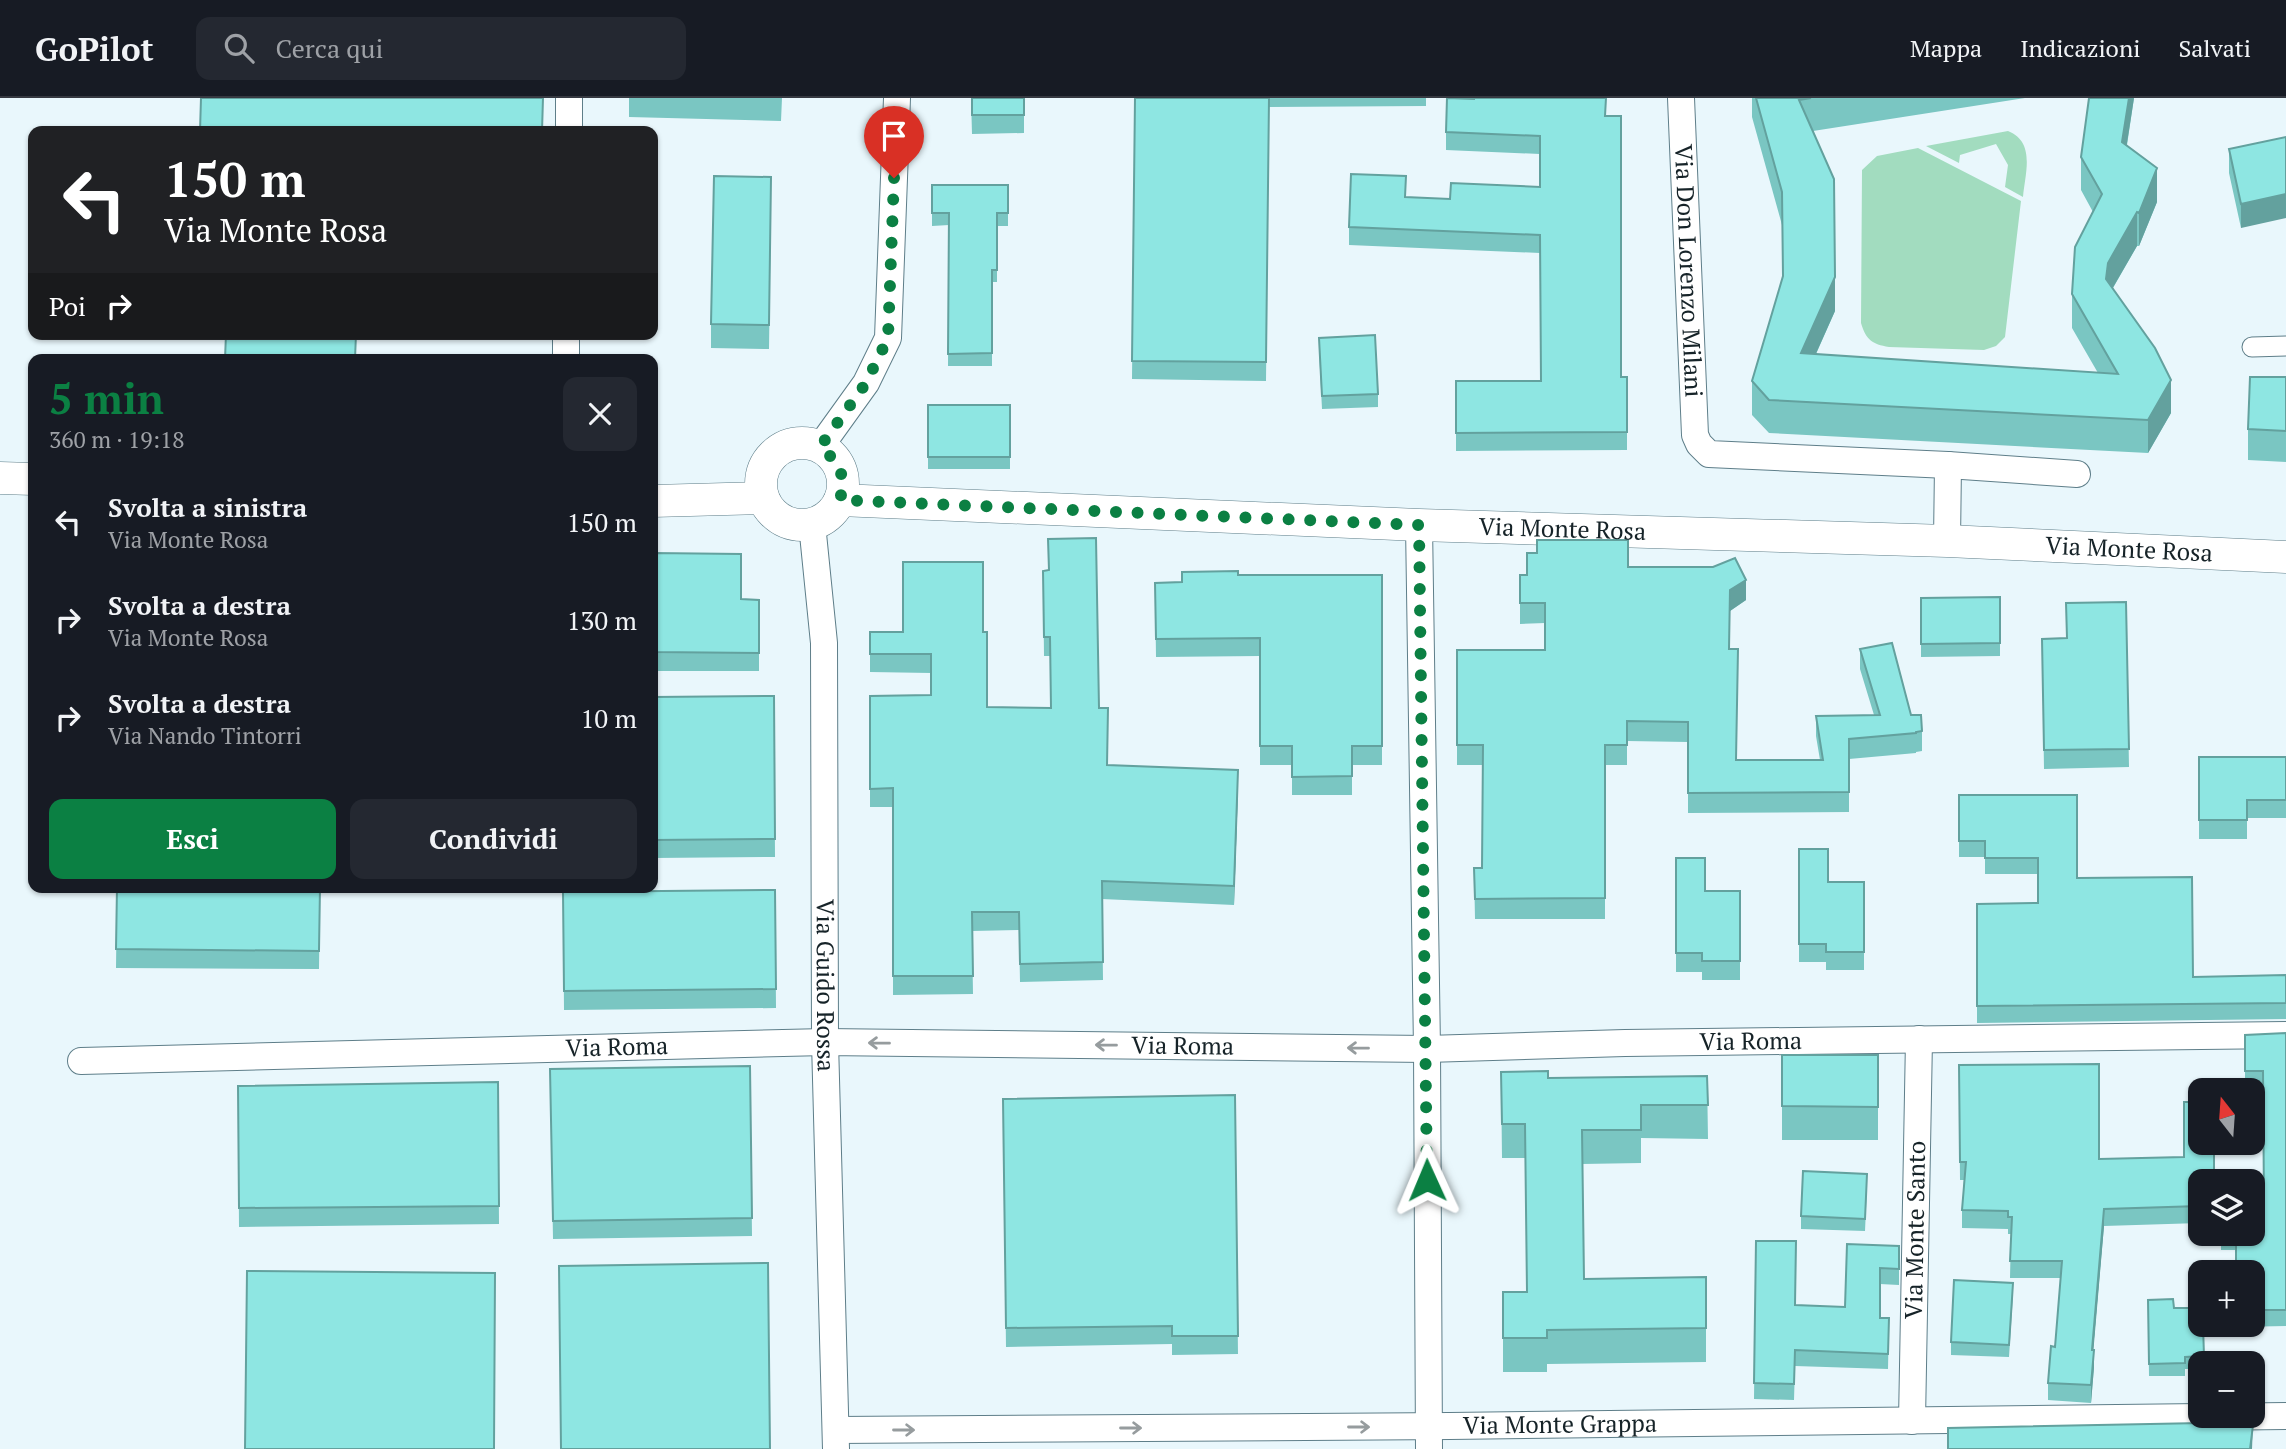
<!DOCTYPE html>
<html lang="it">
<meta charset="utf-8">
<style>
body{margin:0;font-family:"PT Serif",serif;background:#242831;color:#f1f3f6;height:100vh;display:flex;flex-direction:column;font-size:26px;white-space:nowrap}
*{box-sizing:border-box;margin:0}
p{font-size:23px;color:#9ea1a6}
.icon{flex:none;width:38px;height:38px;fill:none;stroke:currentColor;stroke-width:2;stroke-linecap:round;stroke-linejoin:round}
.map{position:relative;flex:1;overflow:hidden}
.sheet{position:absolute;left:28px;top:256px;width:630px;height:539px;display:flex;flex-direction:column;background:#171b24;border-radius:14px;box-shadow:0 2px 5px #0004}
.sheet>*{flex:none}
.top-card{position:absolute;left:28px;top:28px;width:630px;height:214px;border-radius:14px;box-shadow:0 2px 5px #0004;background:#202124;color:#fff;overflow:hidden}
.needle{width:46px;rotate:343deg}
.buttons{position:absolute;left:2188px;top:980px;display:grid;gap:14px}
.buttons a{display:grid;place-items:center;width:77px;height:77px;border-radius:14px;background:#171b24;box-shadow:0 2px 5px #0004;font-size:35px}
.pin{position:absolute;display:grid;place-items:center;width:60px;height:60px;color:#fff;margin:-72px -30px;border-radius:50% 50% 50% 0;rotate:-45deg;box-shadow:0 0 7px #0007}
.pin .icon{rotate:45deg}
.me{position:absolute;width:77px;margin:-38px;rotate:359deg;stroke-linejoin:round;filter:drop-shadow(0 0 5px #0008)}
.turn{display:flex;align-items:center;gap:24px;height:147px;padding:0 21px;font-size:32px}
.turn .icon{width:91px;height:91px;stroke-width:2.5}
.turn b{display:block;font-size:49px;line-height:60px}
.then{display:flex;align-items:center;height:66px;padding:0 21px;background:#0003;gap:14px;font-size:26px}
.round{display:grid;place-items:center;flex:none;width:74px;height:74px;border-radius:14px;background:#242831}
.headline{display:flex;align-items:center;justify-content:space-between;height:119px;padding:0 21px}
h1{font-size:42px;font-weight:600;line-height:52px;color:#0b8043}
.button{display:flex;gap:14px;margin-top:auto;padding:14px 21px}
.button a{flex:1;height:80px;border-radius:14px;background:#0b8043;color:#fff;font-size:28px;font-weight:600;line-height:80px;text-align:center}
.button a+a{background:#242831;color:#f1f3f6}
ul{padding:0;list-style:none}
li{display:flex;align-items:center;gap:21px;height:98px;padding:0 21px}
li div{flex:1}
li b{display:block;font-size:26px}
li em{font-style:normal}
header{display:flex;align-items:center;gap:42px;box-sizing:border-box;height:98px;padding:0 35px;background:#171b24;border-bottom:2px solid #363941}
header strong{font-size:33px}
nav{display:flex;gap:38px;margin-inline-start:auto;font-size:24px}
.search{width:490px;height:63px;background:#242831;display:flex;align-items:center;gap:18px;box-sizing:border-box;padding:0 24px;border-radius:14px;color:#9ea1a6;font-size:26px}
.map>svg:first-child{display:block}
.green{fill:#a2dcbf}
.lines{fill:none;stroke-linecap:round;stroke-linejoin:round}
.pedestrian-casing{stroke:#5e7e89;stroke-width:21}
.minor-casing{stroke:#5e7e89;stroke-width:28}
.tertiary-casing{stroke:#5e7e89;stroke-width:33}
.pedestrian{stroke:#fff;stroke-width:19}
.minor{stroke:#fff;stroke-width:26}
.tertiary{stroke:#fff;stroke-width:32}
.wall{fill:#7ac6c2}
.shaded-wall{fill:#63a19e}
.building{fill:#8ee6e2;stroke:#63a19e;stroke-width:2}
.oneway{stroke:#969c9e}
.route{stroke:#0b8043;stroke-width:12;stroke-dasharray:0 21.6}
.labels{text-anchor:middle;stroke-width:6;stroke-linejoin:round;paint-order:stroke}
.street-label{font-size:24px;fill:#162328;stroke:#fff}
</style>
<header>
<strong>GoPilot</strong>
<div class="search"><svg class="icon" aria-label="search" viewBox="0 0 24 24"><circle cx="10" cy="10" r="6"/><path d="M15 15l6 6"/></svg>Cerca qui</div>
<nav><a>Mappa</a><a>Indicazioni</a><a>Salvati</a></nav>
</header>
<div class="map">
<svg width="2286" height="1351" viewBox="0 0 2286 1351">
<rect width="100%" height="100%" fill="#e9f7fc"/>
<!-- green -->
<path class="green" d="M2008 33C2036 44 2025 76 2023 99L2005 89 2008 67 1996 46 1960 57 1959 65 1926 48Z
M1918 50 2021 103 2005 239 1996 248 1984 252 1889 249C1872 246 1866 242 1861 225L1862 72 1877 58Z"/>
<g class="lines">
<!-- pedestrian casing -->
<g class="pedestrian-casing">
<path id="pedestrian" d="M2252 249 2286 248"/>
</g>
<!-- minor casing -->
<g class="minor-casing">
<g id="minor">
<path id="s1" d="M1681 0 1695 337 1699 346 1709 356 1948 367 2077 376"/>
<path d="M569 33V0"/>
<path d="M566 261V236"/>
<path d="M820 349 866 285 888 240 897 0"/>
<path id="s2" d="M812 426 824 545 825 944 836 1351"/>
<path d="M1419 427 1427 951 1429 1351"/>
<path d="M1947 443 1948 367"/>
<path id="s3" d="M81 963 825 944 1427 951 1625 945 2286 937"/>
<path id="s4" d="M1912 1323 1919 941"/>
<path id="s5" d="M836 1332 1450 1328 2286 1318"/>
</g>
</g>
<!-- tertiary casing -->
<g class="tertiary-casing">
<g id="tertiary">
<circle cx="802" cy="386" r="41"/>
<path d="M0 380 33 381"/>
<path id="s6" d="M840 402 1419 427 1947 443 2286 459"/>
<path d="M653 403 763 400"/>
</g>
</g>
<!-- pedestrian -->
<use href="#pedestrian" class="pedestrian"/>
<!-- minor -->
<use href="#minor" class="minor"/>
<!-- tertiary -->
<use href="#tertiary" class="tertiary"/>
</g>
<!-- wall -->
<path class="wall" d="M629 0H782L781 23 629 19Z
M971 0H1024V35L972 36Z
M1135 0H1426V8L1269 9 1266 283 1132 281Z
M1752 0H2025L1813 33 1835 213 1816 256 2098 275 2072 230V196L2093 114 2081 92V59L2134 0 2127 47 2157 104 2139 148H2137L2113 190 2171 315 2148 355 1769 335 1752 317V283L1783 179 1782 127 1752 19Z
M1606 18 1621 279H1627V352L1456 353V283H1541L1540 155 1349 147V129L1406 99 1450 101 1540 89V56L1446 52V34Z
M2286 39 2241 130 2229 75V51Z
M932 87H1008V128H997V184H992V268H948L949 127 932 128Z
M771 103 769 251 711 250V226Z
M1319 252 1378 296V309L1322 311Z
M2286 279V364L2248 362V331Z
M928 307H1010V371H928Z
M653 455 741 501 759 502V573H653Z
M1628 469 1746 502 1730 513 1729 551 1737 662H1820L1816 638V618L1874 617 1860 571V551L1911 617 1922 633V653L1916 654V655L1849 661V714L1688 715V644L1627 643V667H1605V821H1475L1474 770H1482L1483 667H1457V552H1545V525L1520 526V477Z
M1043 473 1099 610 1107 667 1238 691 1234 807 1102 801 1103 882 1020 884 1019 832 972 833 973 896 893 897V709H870V598L931 597V575L870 574V534H983L987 609 1050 610V558H1044Z
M1238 477H1382V667H1352V697H1292V667H1260V558L1156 559 1155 485 1182 484Z
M2000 499V558L1921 559V500Z
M2126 504 2129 669 2044 671 2042 541 2067 540Z
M774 598 775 759 653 760V599Z
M2199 659H2286V720H2247V741H2199Z
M1959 697 2077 780 2193 879 2286 877V921L1977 925V806L2038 805V776H1985V759H1959Z
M1799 751 1828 784H1864V872H1826V864H1799Z
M1676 760 1705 793H1740V882H1702V874H1676Z
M117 789H320L319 871 116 870Z
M775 792 776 910 564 912 563 794Z
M2286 935V1228L2236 1229V1227H2252V1174L2236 1152H2221V1136L2263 1109V989H2245V937Z
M1782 957H1878V1042H1782Z
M1959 967 2099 1061 2200 1083V1125L2104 1128 2093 1252 2094 1269 2091 1305 2048 1302V1285L2055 1249 2061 1180H2010L2011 1136H2008V1131L1962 1130V1112L1964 1082H1960Z
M750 968 752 1138 553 1141 550 971Z
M1501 974 1548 980 1707 978 1708 1041 1641 1040V1065L1582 1066 1584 1181 1706 1179V1264L1547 1266V1274H1503V1194H1527L1525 1060H1502Z
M498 984 499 1126 239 1129 238 988Z
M1235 997 1238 1256 1172 1257V1246L1006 1249 1003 1001Z
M1867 1088 1865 1133 1801 1131V1118Z
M1756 1143 1795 1207 1845 1209 1899 1148V1187L1880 1186V1220H1889L1888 1271 1795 1268 1794 1302 1754 1301Z
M2013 1197 2009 1259 1951 1257V1244Z
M2148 1202 2203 1227 2204 1265H2200V1271H2185V1278H2149Z"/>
<!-- shaded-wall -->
<path class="shaded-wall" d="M2129 0H2134L2122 77V44Z
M2157 70V104L2139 148V115Z
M2286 96V120L2241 130V106Z
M2137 114V148L2108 198 2106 181 2108 165Z
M1835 179V213L1801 289V255Z
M2171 282V315L2148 355V322Z
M1746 482V502L1730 513V492Z
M1238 672V691L1234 807V788Z
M2104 1111V1128L2092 1269V1252Z
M2094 1252V1269L2091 1305V1287Z
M2253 1327 2252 1351H2250Z"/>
<!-- building -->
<path class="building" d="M201 0H543L542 33H200Z
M972 0H1024V17H972Z
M1135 0H1269L1266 264 1132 263Z
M1447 0 1474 1V0H1606L1605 18H1621V279H1627V334L1456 335V283H1541L1540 137 1349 129 1351 76 1406 78 1405 99 1450 101 1451 85 1540 89V38L1446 34Z
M1756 0H1811L1799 2 1834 81 1835 179 1801 255 2118 276 2072 196 2075 149 2102 96 2081 59 2089 0H2129L2122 44 2157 70 2139 115 2137 114 2108 165 2106 181 2155 250 2171 282 2148 322 1769 302 1752 283 1783 178 1782 94Z
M2286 39V96L2241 106 2229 51Z
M714 78 771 79 769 227 711 226Z
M932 87H1008V115H997V172H992V255L948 256 949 115H932Z
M226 236H356L355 261H225Z
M1375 237 1378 296 1322 298 1319 240Z
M2250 279H2286V333L2248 331Z
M928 307H1010V359H928Z
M1096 440 1099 610H1108L1107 667 1238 672 1234 788 1102 783 1103 864 1020 866 1019 814H972L973 878H893V690L870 691V598L931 597V556H870V534H903V464H983V534H987V609L1051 610 1050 539H1044L1043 473 1049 472 1048 441Z
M1537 442H1628V469H1713L1735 460 1746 482 1730 492 1729 551H1738L1736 662H1823L1816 618 1880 617 1860 551 1892 545 1911 617H1921L1922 633 1916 634V635L1849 641V694L1688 695V624L1627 623V647H1605V800L1475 801 1474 770H1482L1483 647H1457V552H1545V505H1520V477H1527V455H1537Z
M653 455 741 456V501L759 502V555L653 554Z
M1238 473V477H1382V648H1352V678L1292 679V648H1260V540L1156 541 1155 485 1182 484V474Z
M2000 499V545L1921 546V500Z
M2126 504 2129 651 2044 652 2042 541 2067 540 2066 505Z
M774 598 775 741 653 742V599Z
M2199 659H2286V702H2247V722H2199Z
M1959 697H2077V780L2192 779 2193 879 2286 877V905L1977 908V806L2038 805V760H1985V743H1959Z
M1799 751H1828V784H1864V854H1826V846H1799Z
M1676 760H1705V793H1740V863H1702V855H1676Z
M117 789H320L319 853 116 851Z
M775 792 776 891 564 893 563 794Z
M2286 935V1212H2252V1174H2236V1136H2252V1109H2264L2263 973H2245V937Z
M1782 957H1878V1009L1782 1008Z
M2099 966V1061L2184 1059V1004H2200V1045H2214V1083H2200V1108L2104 1111 2092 1252H2094L2091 1287 2048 1285 2051 1248 2055 1249 2062 1163H2010L2012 1119H2008V1113L1962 1112 1966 1064H1960L1959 967Z
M750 968 752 1120 553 1123 550 971Z
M1548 973V980L1707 978 1708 1007H1641V1032H1582L1584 1181 1706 1179V1230L1547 1232V1240H1503V1194H1527L1525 1026H1502L1501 974Z
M498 984 499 1108 239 1110 238 988Z
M1235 997 1238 1238H1172V1228L1006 1230 1003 1001Z
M1803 1073 1867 1076 1865 1121 1801 1118Z
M1756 1143H1796L1795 1207 1845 1209 1847 1146 1899 1148V1171L1880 1170V1220H1889L1888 1256 1795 1252 1794 1286 1754 1285Z
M768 1165 770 1351H561L559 1168Z
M247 1173 495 1175 494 1351H245Z
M1954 1182 2013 1185 2009 1247 1951 1244Z
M2173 1201 2174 1210H2200V1227H2203L2204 1258 2185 1259V1265L2149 1266 2148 1202Z
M2202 1321 2253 1327 2250 1351H1948V1330L2202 1325Z"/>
<!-- one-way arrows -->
<defs><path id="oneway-shaft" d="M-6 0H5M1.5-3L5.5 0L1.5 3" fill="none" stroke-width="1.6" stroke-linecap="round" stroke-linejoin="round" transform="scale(1.75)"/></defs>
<g class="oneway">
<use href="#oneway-shaft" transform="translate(879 945) rotate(-179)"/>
<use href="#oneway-shaft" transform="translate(1106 947) rotate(-179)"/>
<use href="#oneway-shaft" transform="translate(1358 950) rotate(-179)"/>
<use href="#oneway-shaft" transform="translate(1359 1329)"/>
<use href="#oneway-shaft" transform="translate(1131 1330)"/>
<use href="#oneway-shaft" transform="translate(904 1332)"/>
</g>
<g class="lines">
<!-- route -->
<path class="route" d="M894 80 888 240 866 285 820 349C840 365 846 376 840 402L1419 427 1427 1082"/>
</g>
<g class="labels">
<!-- street labels -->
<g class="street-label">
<text dy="8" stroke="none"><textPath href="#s1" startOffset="173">Via Don Lorenzo Milani</textPath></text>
<text dy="8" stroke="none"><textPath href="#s6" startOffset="723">Via Monte Rosa</textPath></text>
<text dy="8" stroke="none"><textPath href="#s6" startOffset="1290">Via Monte Rosa</textPath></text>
<text dy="8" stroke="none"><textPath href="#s2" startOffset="462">Via Guido Rossa</textPath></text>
<text dy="8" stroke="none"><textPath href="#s3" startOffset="1670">Via Roma</textPath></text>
<text dy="8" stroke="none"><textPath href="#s3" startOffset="1102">Via Roma</textPath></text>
<text dy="8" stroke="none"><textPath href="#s3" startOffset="536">Via Roma</textPath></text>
<text dy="8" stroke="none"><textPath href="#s4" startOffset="191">Via Monte Santo</textPath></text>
<text dy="8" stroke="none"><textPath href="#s5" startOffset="724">Via Monte Grappa</textPath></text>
</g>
</g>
</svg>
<div class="buttons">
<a><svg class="needle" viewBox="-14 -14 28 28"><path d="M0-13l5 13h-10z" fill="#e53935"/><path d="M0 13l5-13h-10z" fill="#9ea1a6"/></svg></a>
<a><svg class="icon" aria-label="layers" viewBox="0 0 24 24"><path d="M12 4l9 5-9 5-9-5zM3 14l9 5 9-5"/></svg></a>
<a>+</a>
<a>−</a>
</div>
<div class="pin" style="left:894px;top:80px;background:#d93025"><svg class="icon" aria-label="arrive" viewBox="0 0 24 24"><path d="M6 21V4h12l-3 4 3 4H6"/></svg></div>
<svg class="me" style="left:1427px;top:1082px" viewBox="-20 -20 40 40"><path d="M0-17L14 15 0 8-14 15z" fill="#0b8043" stroke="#fff" stroke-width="4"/></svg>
<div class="top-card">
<div class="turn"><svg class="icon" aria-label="left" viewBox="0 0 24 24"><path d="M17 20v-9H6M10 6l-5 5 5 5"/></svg><div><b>150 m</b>Via Monte Rosa</div></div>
<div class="then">Poi<svg class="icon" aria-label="right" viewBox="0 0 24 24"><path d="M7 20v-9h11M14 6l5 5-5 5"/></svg></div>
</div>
<section class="sheet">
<div class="headline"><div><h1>5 min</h1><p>360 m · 19:18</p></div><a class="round"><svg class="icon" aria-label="close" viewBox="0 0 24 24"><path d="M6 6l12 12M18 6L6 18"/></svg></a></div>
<ul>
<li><svg class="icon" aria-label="left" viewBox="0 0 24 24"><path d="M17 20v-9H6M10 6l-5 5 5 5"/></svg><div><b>Svolta a sinistra</b><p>Via Monte Rosa</p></div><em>150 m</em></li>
<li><svg class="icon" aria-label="right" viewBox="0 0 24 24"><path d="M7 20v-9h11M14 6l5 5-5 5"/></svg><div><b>Svolta a destra</b><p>Via Monte Rosa</p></div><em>130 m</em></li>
<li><svg class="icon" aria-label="right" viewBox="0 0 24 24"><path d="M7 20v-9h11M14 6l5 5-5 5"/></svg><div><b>Svolta a destra</b><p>Via Nando Tintorri</p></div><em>10 m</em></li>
</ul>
<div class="button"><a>Esci</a><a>Condividi</a></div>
</section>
</div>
